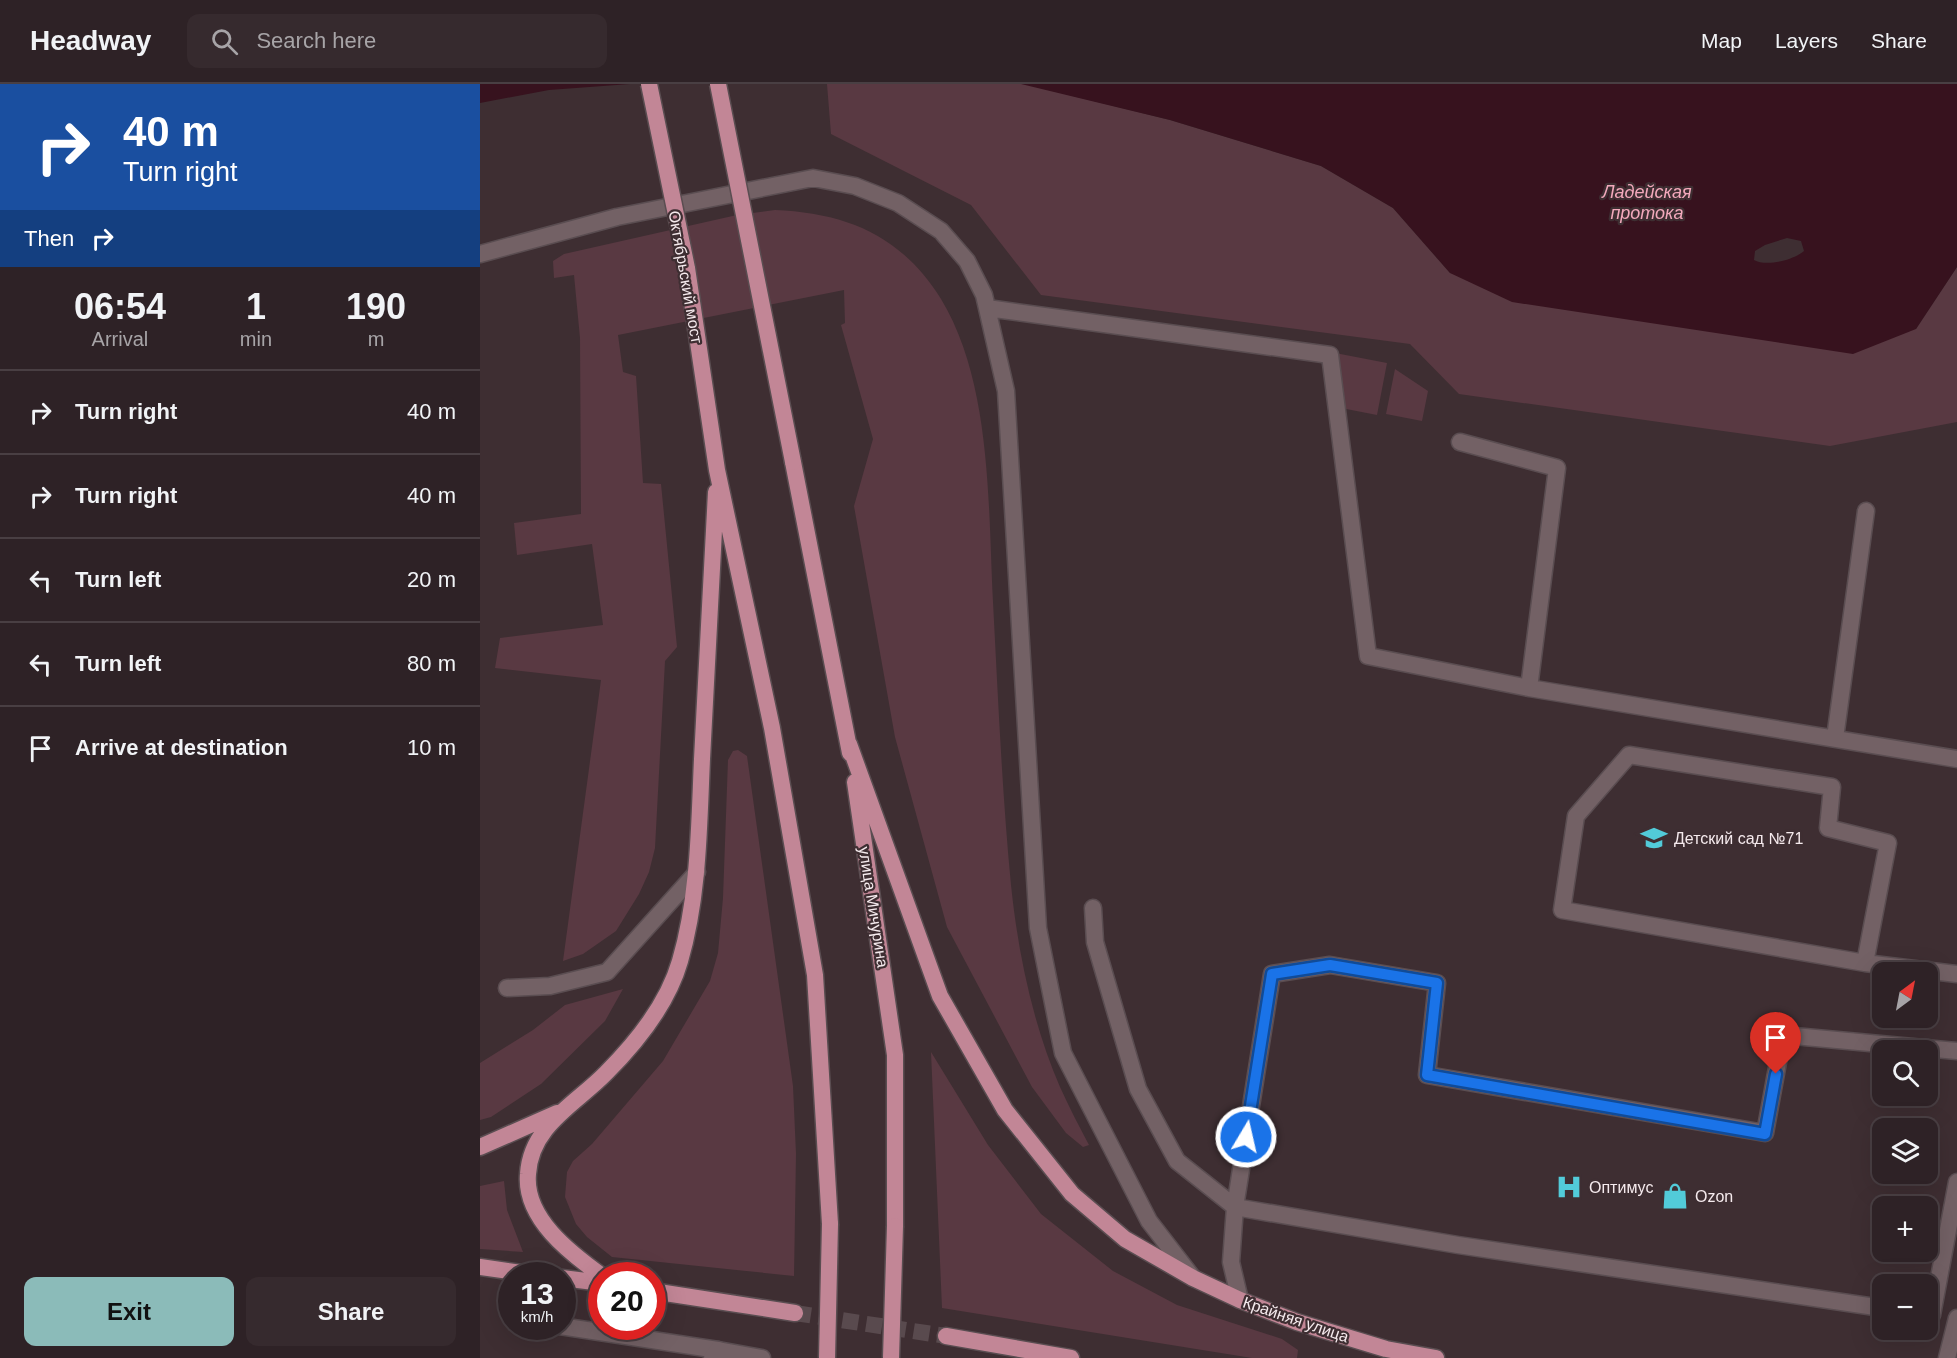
<!DOCTYPE html>
<meta charset="utf-8">
<style>
body{margin:0;font-family:Helvetica,sans-serif;background:#362a2e;color:#f1f3f6;height:100vh;display:flex;flex-direction:column;font-size:22px;white-space:nowrap}
*{box-sizing:border-box;margin:0}
p{font-size:20px;color:#a7a4a7}
.icon{flex:none;width:33px;height:33px;fill:none;stroke:currentColor;stroke-width:2;stroke-linecap:round;stroke-linejoin:round}
.map{position:relative;flex:1;overflow:hidden}
.drawer{display:flex;flex-direction:column;background:#2e2226;width:480px}
.drawer>*{flex:none}
.banner{background:#1a4fa0;color:#fff;overflow:hidden}
.needle{width:39px;rotate:32deg}
.tools{position:absolute;left:1392px;top:878px;display:grid;gap:12px}
.tools a{display:grid;place-items:center;width:66px;height:66px;border-radius:12px;background:#2e2226;box-shadow:0 6px 24px #0002,0 0 0 2px #493f43;font-size:30px}
.speed{position:absolute;left:18px;top:1178px;display:flex;gap:12px;font-size:30px;font-weight:700;text-align:center}
.speed>*{display:grid;place-content:center;width:78px;height:78px;border-radius:50%;background:#2e2226;box-shadow:0 6px 24px #0002,0 0 0 2px #493f43;line-height:1}
.speed small{font-size:15px;font-weight:400}
.speed .limit{border:9px solid #d22;background:#fff;color:#111}
.pin{position:absolute;display:grid;place-items:center;width:51px;height:51px;color:#fff;margin:-62px -26px;border-radius:50% 50% 50% 0;rotate:-45deg;box-shadow:0 0 6px #0007}
.pin .icon{rotate:45deg}
.me{position:absolute;width:66px;margin:-33px;rotate:9deg;stroke-linejoin:round;filter:drop-shadow(0 0 4px #0008)}
.turn{display:flex;align-items:center;gap:21px;height:126px;padding:0 24px;font-size:27px}
.turn .icon{width:78px;height:78px;stroke-width:2.5}
.turn b{display:block;font-size:42px;line-height:51px}
.then{display:flex;align-items:center;height:57px;padding:0 24px;background:#0003;gap:12px;font-size:22px}
.eta{display:flex;justify-content:space-evenly;align-items:center;height:102px;text-align:center}
.eta b{font-size:36px;font-weight:700;line-height:42px}
.button{display:flex;gap:12px;margin-top:auto;padding:12px 24px}
.button a{flex:1;height:69px;border-radius:12px;background:#8bbbb9;color:#111;font-size:24px;font-weight:700;line-height:69px;text-align:center}
.button a+a{background:#362a2e;color:#f1f3f6}
ul{padding:0;list-style:none}
li{display:flex;align-items:center;gap:18px;height:84px;padding:0 24px;border-top:2px solid #493f43}
li div{flex:1}
li b{display:block;font-size:22px}
li em{font-style:normal}
header{display:flex;align-items:center;gap:36px;box-sizing:border-box;height:84px;padding:0 30px;background:#2e2226;border-bottom:2px solid #493f43}
header strong{font-size:28px}
nav{display:flex;gap:33px;margin-inline-start:auto;font-size:21px}
.search{width:420px;height:54px;background:#362a2e;display:flex;align-items:center;gap:15px;box-sizing:border-box;padding:0 21px;border-radius:12px;color:#a7a4a7;font-size:22px}
main{display:flex;flex:1;min-height:0}
.map>svg:first-child{display:block}
.green{fill:#593942}
.water{fill:#37121e;fill-rule:evenodd}
.lines{fill:none;stroke-linecap:round;stroke-linejoin:round}
.primary-tunnel{stroke:#594a4e;stroke-width:16;stroke-dasharray:16 8;stroke-linecap:butt}
.service-casing{stroke:#5a4d51;stroke-width:19}
.minor-casing{stroke:#5a4d51;stroke-width:19}
.primary-casing{stroke:#5a4d51;stroke-width:19}
.service{stroke:#736165;stroke-width:16}
.minor{stroke:#736165;stroke-width:16}
.primary{stroke:#c28696;stroke-width:16}
.primary-bridge-casing{stroke:#5a4d51;stroke-width:19;stroke-linecap:butt}
.primary-bridge{stroke:#c28696;stroke-width:16}
.route-casing{stroke:#114b97;stroke-width:15}
.route{stroke:#1a73e8;stroke-width:10}
.labels{text-anchor:middle;stroke-width:4.5;stroke-linejoin:round;paint-order:stroke}
.street-label{font-size:16px;fill:#f5eaed;stroke:#3e2e32}
.poi-label{font-size:16px;fill:#f5eaed;stroke:#3e2e32;text-anchor:start}
.water-label{font-size:18px;font-style:italic;fill:#f3a9bc;stroke:#3e2e32}
</style>
<header>
<strong>Headway</strong>
<div class="search"><svg class="icon" aria-label="search" viewBox="0 0 24 24"><circle cx="10" cy="10" r="6"/><path d="M15 15l6 6"/></svg>Search here</div>
<nav><a>Map</a><a>Layers</a><a>Share</a></nav>
</header>
<main>
<section class="drawer">
<div class="banner">
<div class="turn"><svg class="icon" aria-label="right" viewBox="0 0 24 24"><path d="M7 20v-9h11M14 6l5 5-5 5"/></svg><div><b>40 m</b>Turn right</div></div>
<div class="then">Then<svg class="icon" aria-label="right" viewBox="0 0 24 24"><path d="M7 20v-9h11M14 6l5 5-5 5"/></svg></div>
</div>
<div class="eta">
<div><b>06:54</b><p>Arrival</p></div>
<div><b>1</b><p>min</p></div>
<div><b>190</b><p>m</p></div>
</div>
<ul>
<li><svg class="icon" aria-label="right" viewBox="0 0 24 24"><path d="M7 20v-9h11M14 6l5 5-5 5"/></svg><div><b>Turn right</b></div><em>40 m</em></li>
<li><svg class="icon" aria-label="right" viewBox="0 0 24 24"><path d="M7 20v-9h11M14 6l5 5-5 5"/></svg><div><b>Turn right</b></div><em>40 m</em></li>
<li><svg class="icon" aria-label="left" viewBox="0 0 24 24"><path d="M17 20v-9H6M10 6l-5 5 5 5"/></svg><div><b>Turn left</b></div><em>20 m</em></li>
<li><svg class="icon" aria-label="left" viewBox="0 0 24 24"><path d="M17 20v-9H6M10 6l-5 5 5 5"/></svg><div><b>Turn left</b></div><em>80 m</em></li>
<li><svg class="icon" aria-label="arrive" viewBox="0 0 24 24"><path d="M6 21V4h12l-3 4 3 4H6"/></svg><div><b>Arrive at destination</b></div><em>10 m</em></li>
</ul>
<div class="button"><a>Exit</a><a>Share</a></div>
</section>
<div class="map">
<svg width="1477" height="1274" viewBox="0 0 1477 1274">
<rect width="100%" height="100%" fill="#3e2e32"/>
<!-- green -->
<path class="green" d="M347 0H545L690 36 841 82 913 124 970 189 1436 245 1477 183V338L1350 362 979 310 930 260 561 211 491 121 351 50Z
M295 126C367 129 422 152 461 215 512 299 508 423 513 518 518 613 522 707 531 801 538 869 553 941 580 1003 589 1023 599 1042 609 1061L603 1063 586 1049 552 1003 467 843 415 653 374 422 393 355 361 241 365 239 364 206 138 251 143 288 156 292 163 399 181 400 197 563 185 577 175 764 169 788 159 810 136 847 103 870 83 877 121 596 15 584 20 554 123 541 112 460 37 471 34 439 101 430 100 254 94 191 74 194 73 177 84 170 257 131Z
M850 268 907 279 897 331 856 323Z
M915 285 948 307 942 337 906 330Z
M258 666 267 672 313 1002 316 1070 314 1192 132 1173 107 1153 96 1140 85 1113 87 1088 93 1077 112 1060 183 977 230 897 238 869 243 814 248 676 253 667Z
M143 905 125 937 61 1000 11 1033 0 1036V979L53 946 85 921Z
M451 968 508 1061 561 1130 633 1187 697 1221 802 1255 818 1266 817 1274H772L462 1224Z
M24 1097 27 1126 43 1168 0 1165V1102Z"/>
<!-- water -->
<path class="water" d="M0 0H150L69 6 0 19Z
M541 0H1477V183L1436 245 1373 270 1032 218 970 189 913 124 841 82 690 36ZM1307 154 1321 157 1324 167C1314 176 1286 183 1274 176L1275 167 1285 161Z"/>
<g class="lines">
<!-- primary-tunnel -->
<path class="primary-tunnel" d="M315 1229 466 1252"/>
<!-- service casing -->
<g class="service-casing">
<path id="service" d="M0 170 137 133 333 94 375 102 418 119 461 147 487 177 504 211 526 307 558 844 583 969 669 1137 713 1194
M507 224 850 271 888 572 1049 604 1477 675
M980 358 1077 384 1049 604
M1355 654 1386 427
M613 824 615 858 658 1005 697 1077 755 1123 978 1161 1402 1224
M1385 879 1408 759 1348 744 1352 703 1149 671 1096 732 1082 826 1385 879 1477 890
M27 904 70 902 127 888 217 788
M760 1216 751 1178 755 1123 792 890 850 881 957 899 947 991 1285 1049 1303 951 1477 967
M1452 1231 1477 1098
M80 1242 238 1266
M1467 1274 1477 1234"/>
</g>
<!-- minor casing -->
<g class="minor-casing">
<path id="minor" d="M232 1274 238 1266 282 1274"/>
</g>
<!-- primary casing -->
<g class="primary-casing">
<path id="primary" d="M207 184 237 386 292 644 335 891 350 1140
M313 378 370 669
M369 660 460 912 525 1026 592 1110 645 1155 713 1194 760 1216 817 1238 906 1265 956 1274
M375 698 415 971V1142
M0 1063 77 1029
M0 1183 56 1191
M122 1192C90 1169 44 1134 48 1090 51 1041 96 1020 126 989 156 959 188 919 200 877 219 812 219 742 222 675 227 586 231 497 236 408
M82 1194 122 1199
M172 1207 315 1229
M466 1252 591 1274"/>
</g>
<!-- service -->
<use href="#service" class="service"/>
<!-- minor -->
<use href="#minor" class="minor"/>
<!-- primary -->
<use href="#primary" class="primary"/>
<!-- primary-bridge casing -->
<g class="primary-bridge-casing">
<path id="primary-bridge" d="M169 0 207 184
M238 0 313 378
M347 1274 350 1140
M411 1274 415 1142"/>
</g>
<!-- primary-bridge -->
<use href="#primary-bridge" class="primary-bridge"/>
</g>
<g class="lines">
<!-- route casing -->
<g class="route-casing">
<path id="route" d="M766 1053 792 890 850 881 957 899 947 991 1285 1050 1296 990"/>
</g>
<!-- route -->
<use href="#route" class="route"/>
</g>
<!-- icons -->
<defs>
<g id="school-bare" transform="scale(2.07)"><path d="M0-5L7-2L0 1L-7-2ZM-4 1L0 2.5L4 1V4Q0 6-4 4Z" fill="#52cbd9" stroke="#3e2e32" stroke-width="2.5" paint-order="stroke"/></g>
<g id="hospital-bare" transform="scale(2.07)"><path d="M-5-5h3v3.5h4V-5h3V5h-3V1.5h-4V5h-3Z" fill="#52cbd9" stroke="#3e2e32" stroke-width="2.5" paint-order="stroke"/></g>
<g id="shop-bare" transform="scale(2.07)"><path d="M-5-2.5h2.3a2.7 3.5 0 0 1 5.4 0H5L5.5 6h-11ZM-1.5-2.5h3a1.5 2.3 0 0 0-3 0Z" fill="#52cbd9" stroke="#3e2e32" stroke-width="2.5" paint-order="stroke"/></g>
</defs>
<g fill-rule="evenodd">
<use href="#school-bare" x="1174" y="754"/>
<use href="#hospital-bare" x="1089" y="1103"/>
<use href="#shop-bare" x="1195" y="1112"/>
</g>
<g class="labels">
<!-- street labels -->
<g class="street-label">
<text transform="translate(206 193) rotate(80)" y="6">Октябрьский мост</text>
<text transform="translate(394 823) rotate(81)" y="6">улица Мичурина</text>
<text transform="translate(816 1235) rotate(19)" y="6">Крайняя улица</text>
</g>
<!-- poi labels -->
<g class="poi-label">
<text x="1194" y="760">Детский сад №71</text>
<text x="1109" y="1109">Оптимус</text>
<text x="1215" y="1118">Ozon</text>
</g>
<!-- water labels -->
<g class="water-label">
<text x="1167" y="114">Ладейская<tspan x="1167" dy="21">протока</tspan></text>
</g>
</g>
</svg>
<div class="tools">
<a><svg class="needle" viewBox="-14 -14 28 28"><path d="M0-13l5 13h-10z" fill="#e53935"/><path d="M0 13l5-13h-10z" fill="#a7a4a7"/></svg></a>
<a><svg class="icon" aria-label="search" viewBox="0 0 24 24"><circle cx="10" cy="10" r="6"/><path d="M15 15l6 6"/></svg></a>
<a><svg class="icon" aria-label="layers" viewBox="0 0 24 24"><path d="M12 4l9 5-9 5-9-5zM3 14l9 5 9-5"/></svg></a>
<a>+</a>
<a>−</a>
</div>
<div class="speed"><div>13<small>km/h</small></div><div class="limit">20</div></div>
<div class="pin" style="left:1296px;top:990px;background:#d93025"><svg class="icon" aria-label="arrive" viewBox="0 0 24 24"><path d="M6 21V4h12l-3 4 3 4H6"/></svg></div>
<svg class="me" style="left:766px;top:1053px" viewBox="-20 -20 40 40"><circle r="17" fill="#1a73e8" stroke="#fff" stroke-width="3"/><path d="M0-11L8 9 0 5-8 9z" fill="#fff"/></svg>
</div>
</main>
